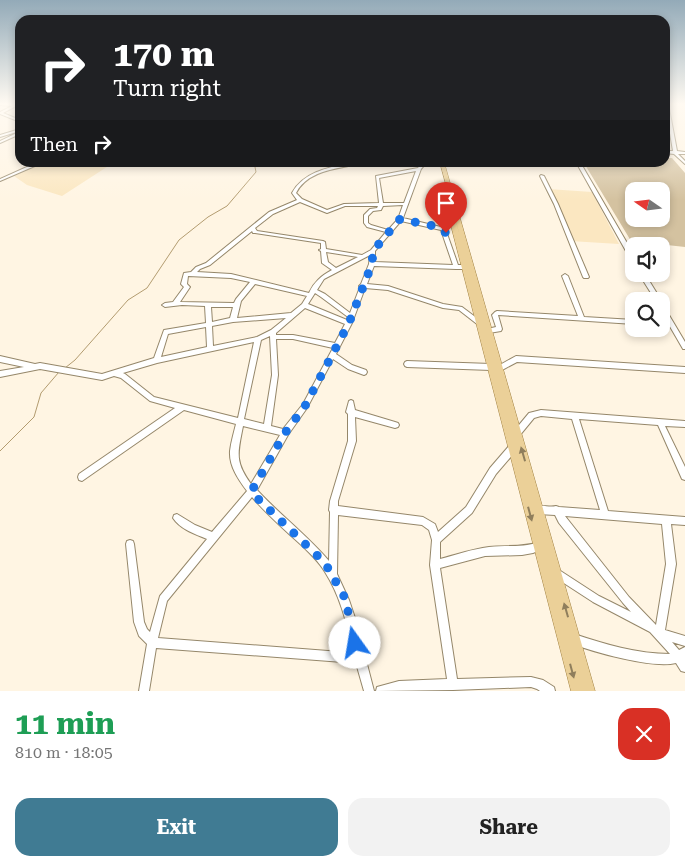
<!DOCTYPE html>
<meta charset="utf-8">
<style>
body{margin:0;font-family:"Roboto Serif",serif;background:#f2f2f2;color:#222;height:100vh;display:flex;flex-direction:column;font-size:19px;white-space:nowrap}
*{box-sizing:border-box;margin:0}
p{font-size:16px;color:#767676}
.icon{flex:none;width:28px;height:28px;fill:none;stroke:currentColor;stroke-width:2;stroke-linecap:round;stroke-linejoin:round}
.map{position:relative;height:691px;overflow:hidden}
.panel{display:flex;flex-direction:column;background:#fff;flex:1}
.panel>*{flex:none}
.guide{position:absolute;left:15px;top:15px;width:655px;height:152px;border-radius:15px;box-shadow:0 2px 8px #0003;background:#202124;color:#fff;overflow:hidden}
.needle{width:32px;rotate:284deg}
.fabs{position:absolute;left:625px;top:182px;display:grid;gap:10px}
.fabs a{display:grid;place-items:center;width:45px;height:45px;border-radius:10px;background:#fff;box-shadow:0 2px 8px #0003;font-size:25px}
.pin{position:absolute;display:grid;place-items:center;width:42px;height:42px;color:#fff;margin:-51px -21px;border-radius:50% 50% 50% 0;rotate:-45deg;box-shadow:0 0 5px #0007}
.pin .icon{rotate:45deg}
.me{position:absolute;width:55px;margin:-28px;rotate:347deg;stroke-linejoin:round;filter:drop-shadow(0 0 4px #0008)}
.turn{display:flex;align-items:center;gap:18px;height:105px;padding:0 15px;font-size:22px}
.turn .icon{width:65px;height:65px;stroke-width:2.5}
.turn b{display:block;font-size:35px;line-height:42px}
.then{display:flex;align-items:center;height:48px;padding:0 15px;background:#0003;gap:10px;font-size:19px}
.round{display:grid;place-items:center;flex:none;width:52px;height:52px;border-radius:15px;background:#f2f2f2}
.summary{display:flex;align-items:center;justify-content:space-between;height:85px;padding:0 15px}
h1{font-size:30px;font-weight:700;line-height:38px;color:#1e9e55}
.action{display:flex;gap:10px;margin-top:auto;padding:10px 15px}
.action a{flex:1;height:58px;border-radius:15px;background:#407b93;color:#fff;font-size:20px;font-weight:700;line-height:58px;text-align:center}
.action a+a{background:#f2f2f2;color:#222}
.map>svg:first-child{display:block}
.built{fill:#fbe7c1}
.green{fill:#d4c2a0;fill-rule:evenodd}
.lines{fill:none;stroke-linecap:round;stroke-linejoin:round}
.stream{stroke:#b39c70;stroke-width:1}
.minor-casing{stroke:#95876a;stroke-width:2}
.major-casing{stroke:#a28242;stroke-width:1}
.minor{fill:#fff;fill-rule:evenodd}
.major{fill:#ebd098;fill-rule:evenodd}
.oneway{fill:#8f7e5c}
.route{stroke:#1a73e8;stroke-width:9;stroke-dasharray:0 16.2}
</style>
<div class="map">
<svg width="685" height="691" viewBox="0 0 685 691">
<rect width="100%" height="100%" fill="#fff5e3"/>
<!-- built -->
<path class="built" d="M43 163V162L113 163 62 196 27 185 14 176Z
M548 189 592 192 619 244 570 241Z"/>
<!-- green -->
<path class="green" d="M665 158H672L685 173V247L631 241 584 163 665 162ZM634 191H661V219H634Z"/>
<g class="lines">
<!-- stream -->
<path class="stream" d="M65 368 75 360 128 300 147 288 179 240 208 217 227 206 256 172 255 167 261 162
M0 451 34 417 41 393 59 372"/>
<!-- minor casing -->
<g class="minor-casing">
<path id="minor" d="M0 103 20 104V106H16L3 113 20 120V122L0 114V112L12 106 0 105Z
M665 103H668L677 151 685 152V154H678L685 161V164L674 154 665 153V151H673Z
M20 129V131L0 137V135Z
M19 132H20V134L0 143V141Z
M38 162H44L0 181V179Z
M354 162H366C342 169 309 168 296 193L302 199 327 210 344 204 379 203 376 176 418 168 420 165 378 162H427L421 169 403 218 445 228 458 265H465L468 267 465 269H456L374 266 367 284 388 286 443 304 462 307 482 322 481 324H477L459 310 443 308 388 290 365 288 352 323 336 354 352 365 366 370 367 372 366 374 364 375 348 369 333 359 307 408 288 435 257 490C280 515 307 535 329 561L330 512 329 510 330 501 348 441V414L346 412 349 401 351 400 353 401 355 410 395 422 398 423 399 425 398 427 395 428 355 417 356 441 338 501V506L423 517 435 524 438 532 466 507 490 468 509 446 512 445 515 446 516 449 515 452 496 474 472 513 440 542V559C456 555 472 549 489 547 506 545 522 548 539 542L542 543 543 546 542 549 533 553 522 555 485 556 440 568 457 679 531 677 543 680 554 687 555 691H540L537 689 531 687 453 690 376 691 377 687 399 681 447 679 430 565 432 540 429 530 422 525 338 515 337 574 349 600 355 618 374 691H364L356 663 156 648 149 691H139L147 644 139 636 134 622 126 544 127 541 130 540 133 541 134 544 144 622 147 629 150 632 160 596 207 539C195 534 180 529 173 518L174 515 177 514 195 525 212 532 247 491C238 479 229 466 230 451 231 442 234 432 236 424L184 410 82 481 79 480 78 477 79 474 175 408 150 401 121 378 114 376 102 380 40 369 0 377V371L24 367 0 362V356L35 364 40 363 102 374 154 358 164 330 206 323 205 306 182 305 165 307 162 305 165 303 173 302 184 287 181 284 184 273 191 272 196 267 206 263 269 212 297 200 292 193C304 171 331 167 354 162ZM416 171 404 203H383L379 178ZM300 202 327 213 345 206H378L377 208 370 209 364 215V223L367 227 386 232 371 250 362 255 326 249 325 242 323 241 257 231 255 228 273 214ZM403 205 398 219 388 230 371 225 368 223V216L373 211 381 210 383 206ZM401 221 441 230 453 265 375 262V251ZM252 231 253 233H255L321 243V249L319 250 321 251 322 263 332 270C321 276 314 282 309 293L231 274 197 272 200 269 210 265ZM326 252 358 257 336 268 328 262ZM370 255 369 264 361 284 359 286 360 287 350 313 325 294 317 290 324 279ZM188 276 231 278 250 282 236 299 234 303 180 302 190 287 187 284ZM255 284 307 296 302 304 291 313 237 318 241 301ZM315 293 321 297 348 317 347 320 308 304ZM211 307H233L230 318 212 322ZM305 308 345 324 335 343 293 335H276V333ZM286 318 271 330 257 337 213 346 212 326 233 322ZM206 327 207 347 161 357 168 334ZM270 336 272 375 264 424 244 419 261 340ZM276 339H293L333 348 303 404 283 429 271 426 278 375ZM254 342 238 418 154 397 125 374 123 373 157 363ZM243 426 280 435 251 484C234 461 238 452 243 426ZM252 497C263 510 275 521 288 533 301 545 316 557 325 572 341 597 347 625 354 653L158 638 167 601Z
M576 162H580L634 255V262L631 260Z
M541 175 544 176 558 204 589 277 588 278H584L583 277 554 204 540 176Z
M565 274 568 276 584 317 634 320V324L498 315 502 329 501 331 489 333H487L486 331 487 329 496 327 492 315 495 312 497 311 578 316 562 276Z
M639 274H645L661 300 662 301 661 302 656 301Z
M661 304 663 305 685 342V349H683L661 311Z
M516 356 685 367V373L517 362 502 370H498L497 368 498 366Z
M407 361 491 364 493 365 494 367 493 369 491 370 407 367 405 366 404 364 405 362Z
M541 410 685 421V427L665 426 685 467V480L682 479 658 425 579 419 608 511 685 517V525L671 524 676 564 665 630 685 636V646L672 642 679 650 685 647V672L681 671 676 663C653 669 593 652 570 643L569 639 570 635 574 634C604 644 637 654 670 654L650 632 593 602 553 576 551 573 553 570 556 568 559 570 599 596 631 612 623 603 559 523 555 515 538 514 535 513 534 510 535 507C542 504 549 508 556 506L559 507 600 510 572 419 541 416 534 418 520 435 517 436 514 435 513 433 514 431 529 413ZM565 516 662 524 666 564 656 625 629 597Z"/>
</g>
<!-- major casing -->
<g class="major-casing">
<path id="major" d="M440 162H444L595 691H571L449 218 452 216 455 218 461 240Z"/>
</g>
<!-- minor -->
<use href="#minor" class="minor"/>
<!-- major -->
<use href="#major" class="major"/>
</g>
<!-- one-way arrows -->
<defs><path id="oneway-solid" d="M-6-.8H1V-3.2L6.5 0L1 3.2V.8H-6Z" transform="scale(1.25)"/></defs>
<g class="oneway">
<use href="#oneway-solid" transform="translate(523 454) rotate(-106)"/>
<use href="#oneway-solid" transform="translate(530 514) rotate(75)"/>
<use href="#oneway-solid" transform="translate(566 610) rotate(-106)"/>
<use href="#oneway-solid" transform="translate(572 671) rotate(75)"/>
</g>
<!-- sky -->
<linearGradient id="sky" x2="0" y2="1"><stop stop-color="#93aab8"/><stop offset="0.52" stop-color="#fffaf2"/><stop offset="1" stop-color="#fffaf2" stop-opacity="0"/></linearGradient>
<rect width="685" height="200" fill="url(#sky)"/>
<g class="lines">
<!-- route -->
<path class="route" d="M355 643 345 598 325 563 251 492 285 433 305 406 349 323 372 264 373 251 400 219 439 227 446 233"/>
</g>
</svg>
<div class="fabs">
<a><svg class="needle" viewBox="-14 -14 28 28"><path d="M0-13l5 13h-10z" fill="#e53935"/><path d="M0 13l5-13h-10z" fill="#767676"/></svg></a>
<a><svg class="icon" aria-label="sound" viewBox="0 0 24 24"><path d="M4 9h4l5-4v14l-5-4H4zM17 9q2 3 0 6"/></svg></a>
<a><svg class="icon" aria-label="search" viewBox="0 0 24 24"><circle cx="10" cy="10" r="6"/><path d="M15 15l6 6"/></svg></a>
</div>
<div class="pin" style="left:446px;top:233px;background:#d93025"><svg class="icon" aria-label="arrive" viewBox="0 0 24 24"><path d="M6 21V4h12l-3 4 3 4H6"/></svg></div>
<svg class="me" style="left:355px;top:643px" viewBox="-20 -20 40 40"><circle r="19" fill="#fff"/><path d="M0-13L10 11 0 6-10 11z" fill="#1a73e8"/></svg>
<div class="guide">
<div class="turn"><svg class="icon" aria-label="right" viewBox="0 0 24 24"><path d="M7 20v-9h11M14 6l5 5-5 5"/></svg><div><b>170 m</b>Turn right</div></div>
<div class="then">Then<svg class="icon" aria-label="right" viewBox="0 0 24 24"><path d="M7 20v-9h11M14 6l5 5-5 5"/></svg></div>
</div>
</div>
<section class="panel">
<div class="summary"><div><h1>11 min</h1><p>810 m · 18:05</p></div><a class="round" style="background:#d93025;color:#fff"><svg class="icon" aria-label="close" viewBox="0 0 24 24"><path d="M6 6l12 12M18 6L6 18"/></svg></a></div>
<div class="action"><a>Exit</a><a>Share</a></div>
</section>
